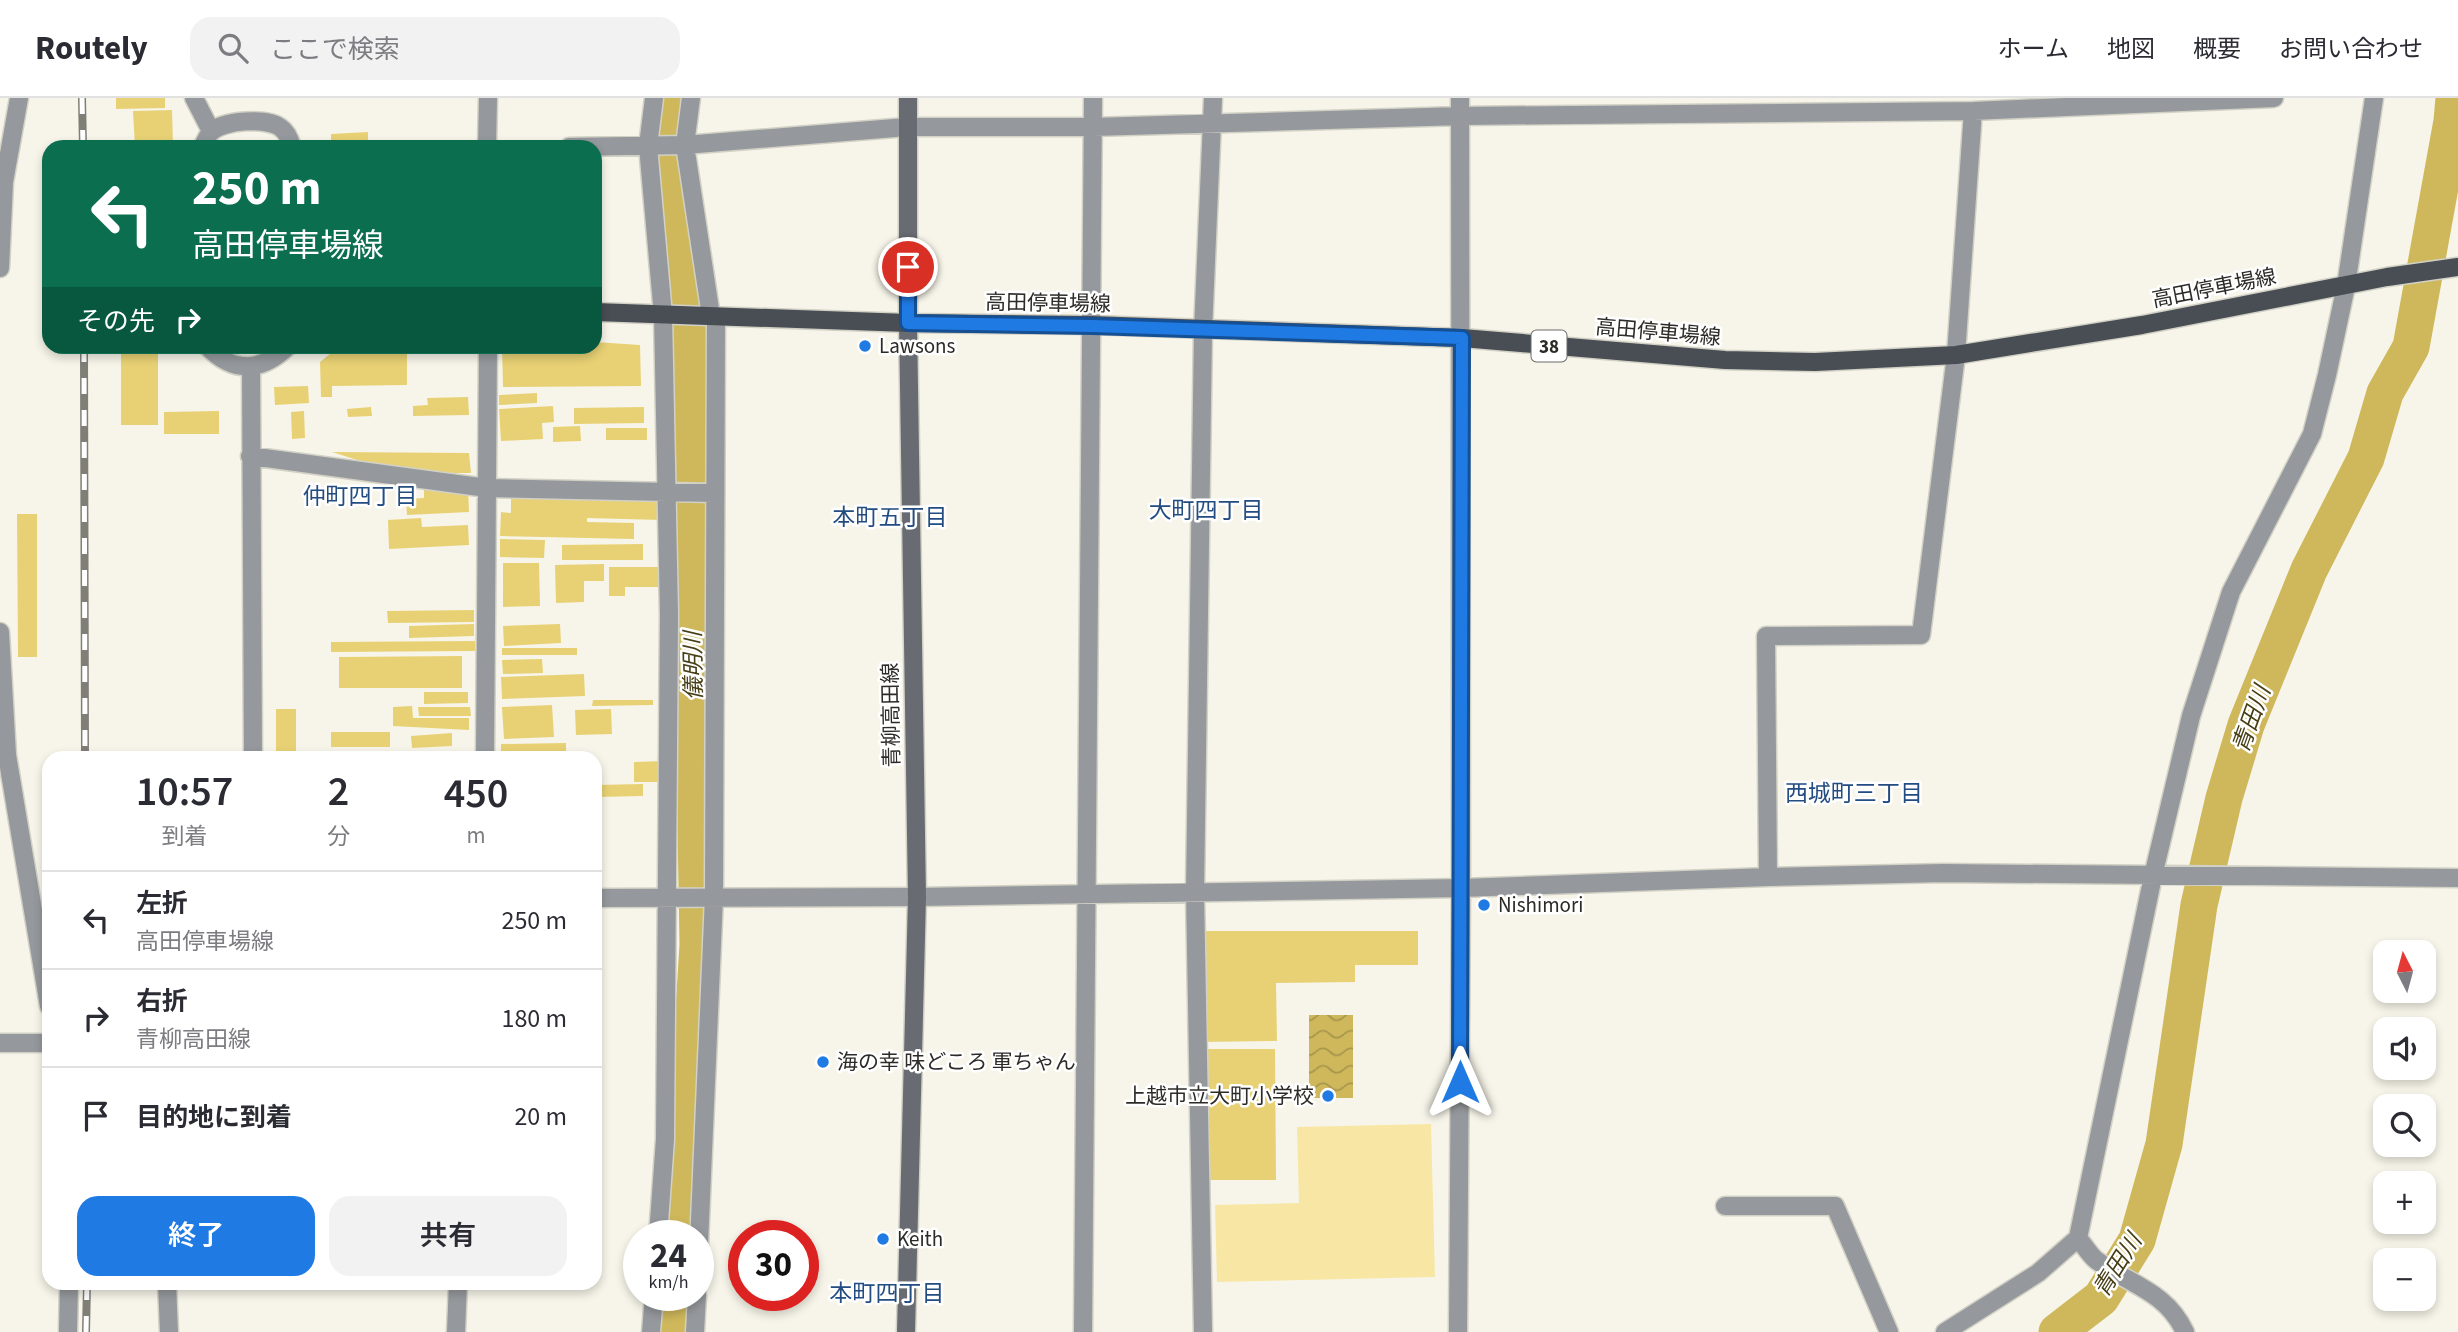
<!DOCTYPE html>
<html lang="ja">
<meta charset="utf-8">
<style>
body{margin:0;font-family:"Source Sans 3","Noto Sans JP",sans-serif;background:#f2f2f3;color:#2b2b33;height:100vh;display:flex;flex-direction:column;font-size:26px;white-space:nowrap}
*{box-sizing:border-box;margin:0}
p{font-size:23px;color:#7c7c81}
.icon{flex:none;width:38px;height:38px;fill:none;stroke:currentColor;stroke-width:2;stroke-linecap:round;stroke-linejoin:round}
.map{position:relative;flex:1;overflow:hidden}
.drawer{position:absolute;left:42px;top:653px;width:560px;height:539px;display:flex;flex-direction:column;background:#fff;border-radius:21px;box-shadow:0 4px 10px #0003}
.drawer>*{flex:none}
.banner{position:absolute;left:42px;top:42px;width:560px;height:214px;border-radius:21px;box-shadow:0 4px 10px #0003;background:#0b6e4f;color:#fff;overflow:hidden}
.needle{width:46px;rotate:354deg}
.fabs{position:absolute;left:2373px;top:842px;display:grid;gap:14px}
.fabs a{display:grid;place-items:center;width:63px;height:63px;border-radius:14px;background:#fff;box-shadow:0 4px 10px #0003;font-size:35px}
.speed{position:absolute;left:623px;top:1122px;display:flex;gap:14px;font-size:35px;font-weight:700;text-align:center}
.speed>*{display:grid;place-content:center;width:91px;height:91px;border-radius:50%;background:#fff;box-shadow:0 4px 10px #0003;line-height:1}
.speed small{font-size:18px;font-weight:400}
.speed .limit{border:10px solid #d22;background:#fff;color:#111}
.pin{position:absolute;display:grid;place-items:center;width:60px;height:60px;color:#fff;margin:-30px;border:4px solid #fff;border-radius:50%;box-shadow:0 2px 7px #0007}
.me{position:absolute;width:77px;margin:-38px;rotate:0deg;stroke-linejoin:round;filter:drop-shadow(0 0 5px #0008)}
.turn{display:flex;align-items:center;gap:24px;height:147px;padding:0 35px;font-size:32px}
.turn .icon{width:91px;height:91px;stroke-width:2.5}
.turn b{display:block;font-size:49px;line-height:60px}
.then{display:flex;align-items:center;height:66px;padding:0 35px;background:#0003;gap:14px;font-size:26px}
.eta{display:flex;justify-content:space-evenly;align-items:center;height:119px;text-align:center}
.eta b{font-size:42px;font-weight:600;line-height:49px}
.cta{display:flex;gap:14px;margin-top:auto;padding:14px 35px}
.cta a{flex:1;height:80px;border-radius:21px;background:#207ae4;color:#fff;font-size:28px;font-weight:600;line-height:80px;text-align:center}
.cta a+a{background:#f2f2f3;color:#2b2b33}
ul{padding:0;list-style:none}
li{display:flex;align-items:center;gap:21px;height:98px;padding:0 35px;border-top:2px solid #e1e1e2}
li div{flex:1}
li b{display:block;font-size:26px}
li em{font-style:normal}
header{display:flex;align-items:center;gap:42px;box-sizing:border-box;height:98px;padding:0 35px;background:#fff;border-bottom:2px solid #e1e1e2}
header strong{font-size:33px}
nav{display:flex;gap:38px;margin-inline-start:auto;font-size:24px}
.search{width:490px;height:63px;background:#f2f2f3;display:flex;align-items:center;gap:18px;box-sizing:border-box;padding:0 24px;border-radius:21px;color:#7c7c81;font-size:26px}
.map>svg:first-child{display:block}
.pitch{fill:#f8e7a4}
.water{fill:url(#water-waves)}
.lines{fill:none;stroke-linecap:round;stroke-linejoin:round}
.river{stroke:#cfb85b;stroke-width:37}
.building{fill:#e8d174}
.minor-casing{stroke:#d2d1c6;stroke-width:21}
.secondary-casing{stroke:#d2d1c6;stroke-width:21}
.primary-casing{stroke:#d2d1c6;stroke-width:21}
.minor{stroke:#95989c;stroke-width:18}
.secondary{stroke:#686c72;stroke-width:18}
.primary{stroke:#494e55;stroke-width:18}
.rail-casing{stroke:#7f7e77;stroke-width:8}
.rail{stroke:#fff;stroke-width:5;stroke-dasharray:16;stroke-linecap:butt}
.route-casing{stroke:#154f94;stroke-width:18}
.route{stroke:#207ae4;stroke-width:12}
.poi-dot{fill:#207ae4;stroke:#fff;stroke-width:2.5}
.labels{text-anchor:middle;stroke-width:5;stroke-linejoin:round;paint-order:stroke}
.shield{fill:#fff;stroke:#6b6b68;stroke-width:2}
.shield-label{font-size:19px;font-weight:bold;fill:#2c2b27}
.street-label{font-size:21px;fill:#2c2b27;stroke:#fff}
.poi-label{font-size:21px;fill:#2c2b27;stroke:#fff;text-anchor:start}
.neighbourhood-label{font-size:23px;fill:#234c81;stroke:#fff}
.water-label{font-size:23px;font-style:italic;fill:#473e16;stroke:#fff}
</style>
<header>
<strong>Routely</strong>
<div class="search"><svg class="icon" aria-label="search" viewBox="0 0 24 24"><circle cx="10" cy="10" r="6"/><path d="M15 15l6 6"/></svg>ここで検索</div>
<nav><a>ホーム</a><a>地図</a><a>概要</a><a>お問い合わせ</a></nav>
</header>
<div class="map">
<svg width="2458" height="1234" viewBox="0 0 2458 1234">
<defs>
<pattern id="water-waves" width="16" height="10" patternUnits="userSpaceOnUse" patternTransform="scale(1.75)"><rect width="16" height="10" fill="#cfb85b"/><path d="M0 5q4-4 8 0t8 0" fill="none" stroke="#a8964b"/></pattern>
</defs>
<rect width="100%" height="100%" fill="#f7f5e9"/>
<!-- pitch -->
<path class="pitch" d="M1431 1026 1435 1179 1217 1184 1215 1107 1299 1105 1297 1029Z"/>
<!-- water -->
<path class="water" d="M1309 917H1353V1000H1309Z"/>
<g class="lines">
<!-- river -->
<path class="river" d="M666 0 663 26 687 205 698 847 680 1138
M674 1234 676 1197
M2057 1234 2101 1200 2137 1142 2164 1046 2199 807 2224 700 2246 627 2309 472 2366 360 2385 295 2411 249 2452 23 2454 0"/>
</g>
<!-- building -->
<path class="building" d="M116 0H165V10L116 11Z
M172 12 173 49H135L133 13Z
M368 34V49H331V36Z
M595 244 640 247 641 288 503 289 502 248H595Z
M121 248H158V327H121Z
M407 250V287L332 288V299H321L320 264 336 251Z
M308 288 309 305 275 307 274 289Z
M537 295V305L499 307V297Z
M468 299 469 317 413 318V308L428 307 427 300Z
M553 308 554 324 542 325 543 341 501 343 499 311Z
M371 309 372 318 348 319 347 311Z
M644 309V325L574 326V310Z
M219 313V336H164V314Z
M304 313 305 340 292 341 291 314Z
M580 328 581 343 553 344V329Z
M606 330H647V342H606Z
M332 354 469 355 471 375H398Z
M468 391 469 414 407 417 406 401 424 400V392Z
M511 400 663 403 662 422 587 420V424L634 425V441L500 438 501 414 511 415Z
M17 416H37V559H18Z
M421 420 422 429 468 427 469 447 389 451 388 422Z
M500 441 545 442 544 460 500 459Z
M643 446V462H562V447Z
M503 465H539L540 508 503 509Z
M604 466V483H584V504L556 505 555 467Z
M609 469H663L662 489H625V498H609Z
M474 512V524L388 525 387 513Z
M474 526V538L409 540V528Z
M560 526 561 545 504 548 503 528Z
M475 543V553L331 554V544Z
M502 550H577V557H502Z
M462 558V590H339V559Z
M542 561 543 575 503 576 502 562Z
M584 576 585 598 502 601 501 579Z
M424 594H468V605L424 606Z
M593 602H653V607L592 608Z
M552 607 554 639 504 641 502 609Z
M412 608 413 620H469V632L393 628V609Z
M418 609H470L471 618H419Z
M276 611H296V660H276Z
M611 611 612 636 576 637 575 612Z
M331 634H390V649H331Z
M452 635V648L412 650 411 638Z
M566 645V660H501V646Z
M333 653V660H310V654Z
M417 657H471V660H417Z
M665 663V684H634V664Z
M643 686V698L595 699V687Z
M1200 833H1418V867H1355V884L1276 885 1277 943 1200 944Z
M1200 951H1275L1276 1082H1201Z"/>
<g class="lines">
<!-- minor casing -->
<g class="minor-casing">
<path id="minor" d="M194 0 211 33
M654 0 648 48 663 217 669 516 665 1041 658 1138
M691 0 685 47 711 218
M202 49C205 45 207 38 211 34 223 22 268 19 281 30 287 34 290 42 292 49
M487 49 488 0
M569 49 685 47 907 29H1093L1460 18 1973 13 2274 0
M0 170 4 84 19 0
M207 248C233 276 262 274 288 248
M251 268 253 660
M250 358 487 390 714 395
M0 534 7 657 49 908
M485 660 488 248
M1768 779 1766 538 1921 537 1956 257 1973 13
M595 800 917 799 1461 790 1768 779 1943 775 2458 780
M0 945H49
M1725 1108H1835L1889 1234
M2078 1140C2084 1147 2089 1156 2096 1162 2130 1187 2166 1193 2185 1234
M698 1169 714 799 716 218
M167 1185 169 1234
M68 1234 69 1185
M456 1234 458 1185
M651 1234 654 1197
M695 1234 697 1197
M1083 1234 1093 0
M1203 1234 1195 794 1203 233 1213 0
M1458 1234 1461 790 1460 0
M1945 1234 2038 1175 2078 1140 2153 778 2191 618 2231 494 2312 336 2327 277 2346 188 2374 0"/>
</g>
<!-- secondary casing -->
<g class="secondary-casing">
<path id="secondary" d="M906 1234 917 799 908 225V0"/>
</g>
<!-- primary casing -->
<g class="primary-casing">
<path id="primary" d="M595 214 908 225 1092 227 1462 240 1725 262 1815 264 1956 257 2142 227 2387 179 2458 169"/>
</g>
<!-- minor -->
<use href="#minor" class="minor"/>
<!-- secondary -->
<use href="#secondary" class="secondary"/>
<!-- primary -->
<use href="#primary" class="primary"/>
<!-- rail casing -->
<g class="rail-casing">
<path id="rail" d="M82 0 83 49
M84 248 85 660
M86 1234 87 1185"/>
</g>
<!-- rail -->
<use href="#rail" class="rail"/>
</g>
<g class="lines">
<!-- route casing -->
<g class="route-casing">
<path id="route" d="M908 169V225L1092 228 1462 240 1460 984"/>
</g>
<!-- route -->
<use href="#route" class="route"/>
</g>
<!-- markers -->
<g class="poi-dot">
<circle cx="865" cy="248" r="7"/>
<circle cx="1484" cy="807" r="7"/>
<circle cx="823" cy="964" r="7"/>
<circle cx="1328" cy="998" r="7"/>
<circle cx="883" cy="1141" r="7"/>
</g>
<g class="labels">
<!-- shield labels -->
<rect class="shield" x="1531.5" y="232.5" width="35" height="31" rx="5"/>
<g class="shield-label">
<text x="1549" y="255">38</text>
</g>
<!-- street labels -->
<g class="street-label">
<text transform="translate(2214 190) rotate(-11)" y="7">高田停車場線</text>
<text transform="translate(1048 205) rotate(1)" y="7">高田停車場線</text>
<text transform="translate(1658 234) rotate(5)" y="7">高田停車場線</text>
<text transform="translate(891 617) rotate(-91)" y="7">青柳高田線</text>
</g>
<!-- poi labels -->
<g class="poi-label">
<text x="879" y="255">Lawsons</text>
<text x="1498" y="814">Nishimori</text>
<text x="837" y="971">海の幸 味どころ 軍ちゃん</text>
<text x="1314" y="1005" text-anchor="end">上越市立大町小学校</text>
<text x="897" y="1148">Keith</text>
</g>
<!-- neighbourhood labels -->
<g class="neighbourhood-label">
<text x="360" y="406">仲町四丁目</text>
<text x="1206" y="420">大町四丁目</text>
<text x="890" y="427">本町五丁目</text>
<text x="1854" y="703">西城町三丁目</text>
<text x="887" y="1203">本町四丁目</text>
</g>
<!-- water labels -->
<g class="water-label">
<text transform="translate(693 568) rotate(-91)" y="8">儀明川</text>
<text transform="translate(2251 621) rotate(-70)" y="8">青田川</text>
<text transform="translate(2117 1167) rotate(-58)" y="8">青田川</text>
</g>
</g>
</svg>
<div class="fabs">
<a><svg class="needle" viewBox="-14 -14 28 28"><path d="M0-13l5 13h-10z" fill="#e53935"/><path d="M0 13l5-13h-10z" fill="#7c7c81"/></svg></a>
<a><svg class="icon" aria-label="sound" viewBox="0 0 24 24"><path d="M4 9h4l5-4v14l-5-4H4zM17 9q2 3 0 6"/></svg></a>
<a><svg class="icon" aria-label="search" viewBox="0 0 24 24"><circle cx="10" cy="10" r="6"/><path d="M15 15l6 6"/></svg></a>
<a>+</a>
<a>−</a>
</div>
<div class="speed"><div>24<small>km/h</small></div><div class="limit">30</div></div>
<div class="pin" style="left:908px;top:169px;background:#d93025"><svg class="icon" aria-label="arrive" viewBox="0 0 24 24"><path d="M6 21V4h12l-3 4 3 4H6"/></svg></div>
<svg class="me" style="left:1460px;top:984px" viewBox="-20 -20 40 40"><path d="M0-17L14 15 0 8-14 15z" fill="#207ae4" stroke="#fff" stroke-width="4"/></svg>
<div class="banner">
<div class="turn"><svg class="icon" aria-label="left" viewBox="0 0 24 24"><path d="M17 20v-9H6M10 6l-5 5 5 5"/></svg><div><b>250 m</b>高田停車場線</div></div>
<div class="then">その先<svg class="icon" aria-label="right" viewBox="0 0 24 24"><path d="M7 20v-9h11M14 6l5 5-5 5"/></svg></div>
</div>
<section class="drawer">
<div class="eta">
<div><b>10:57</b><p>到着</p></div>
<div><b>2</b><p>分</p></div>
<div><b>450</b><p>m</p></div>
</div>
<ul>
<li><svg class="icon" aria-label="left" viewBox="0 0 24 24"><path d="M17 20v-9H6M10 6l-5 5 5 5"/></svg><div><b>左折</b><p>高田停車場線</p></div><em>250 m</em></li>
<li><svg class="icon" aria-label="right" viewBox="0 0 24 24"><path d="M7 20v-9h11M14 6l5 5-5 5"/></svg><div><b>右折</b><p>青柳高田線</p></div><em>180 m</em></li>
<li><svg class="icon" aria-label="arrive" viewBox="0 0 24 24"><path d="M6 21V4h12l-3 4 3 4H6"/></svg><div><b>目的地に到着</b></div><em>20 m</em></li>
</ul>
<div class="cta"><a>終了</a><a>共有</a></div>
</section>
</div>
